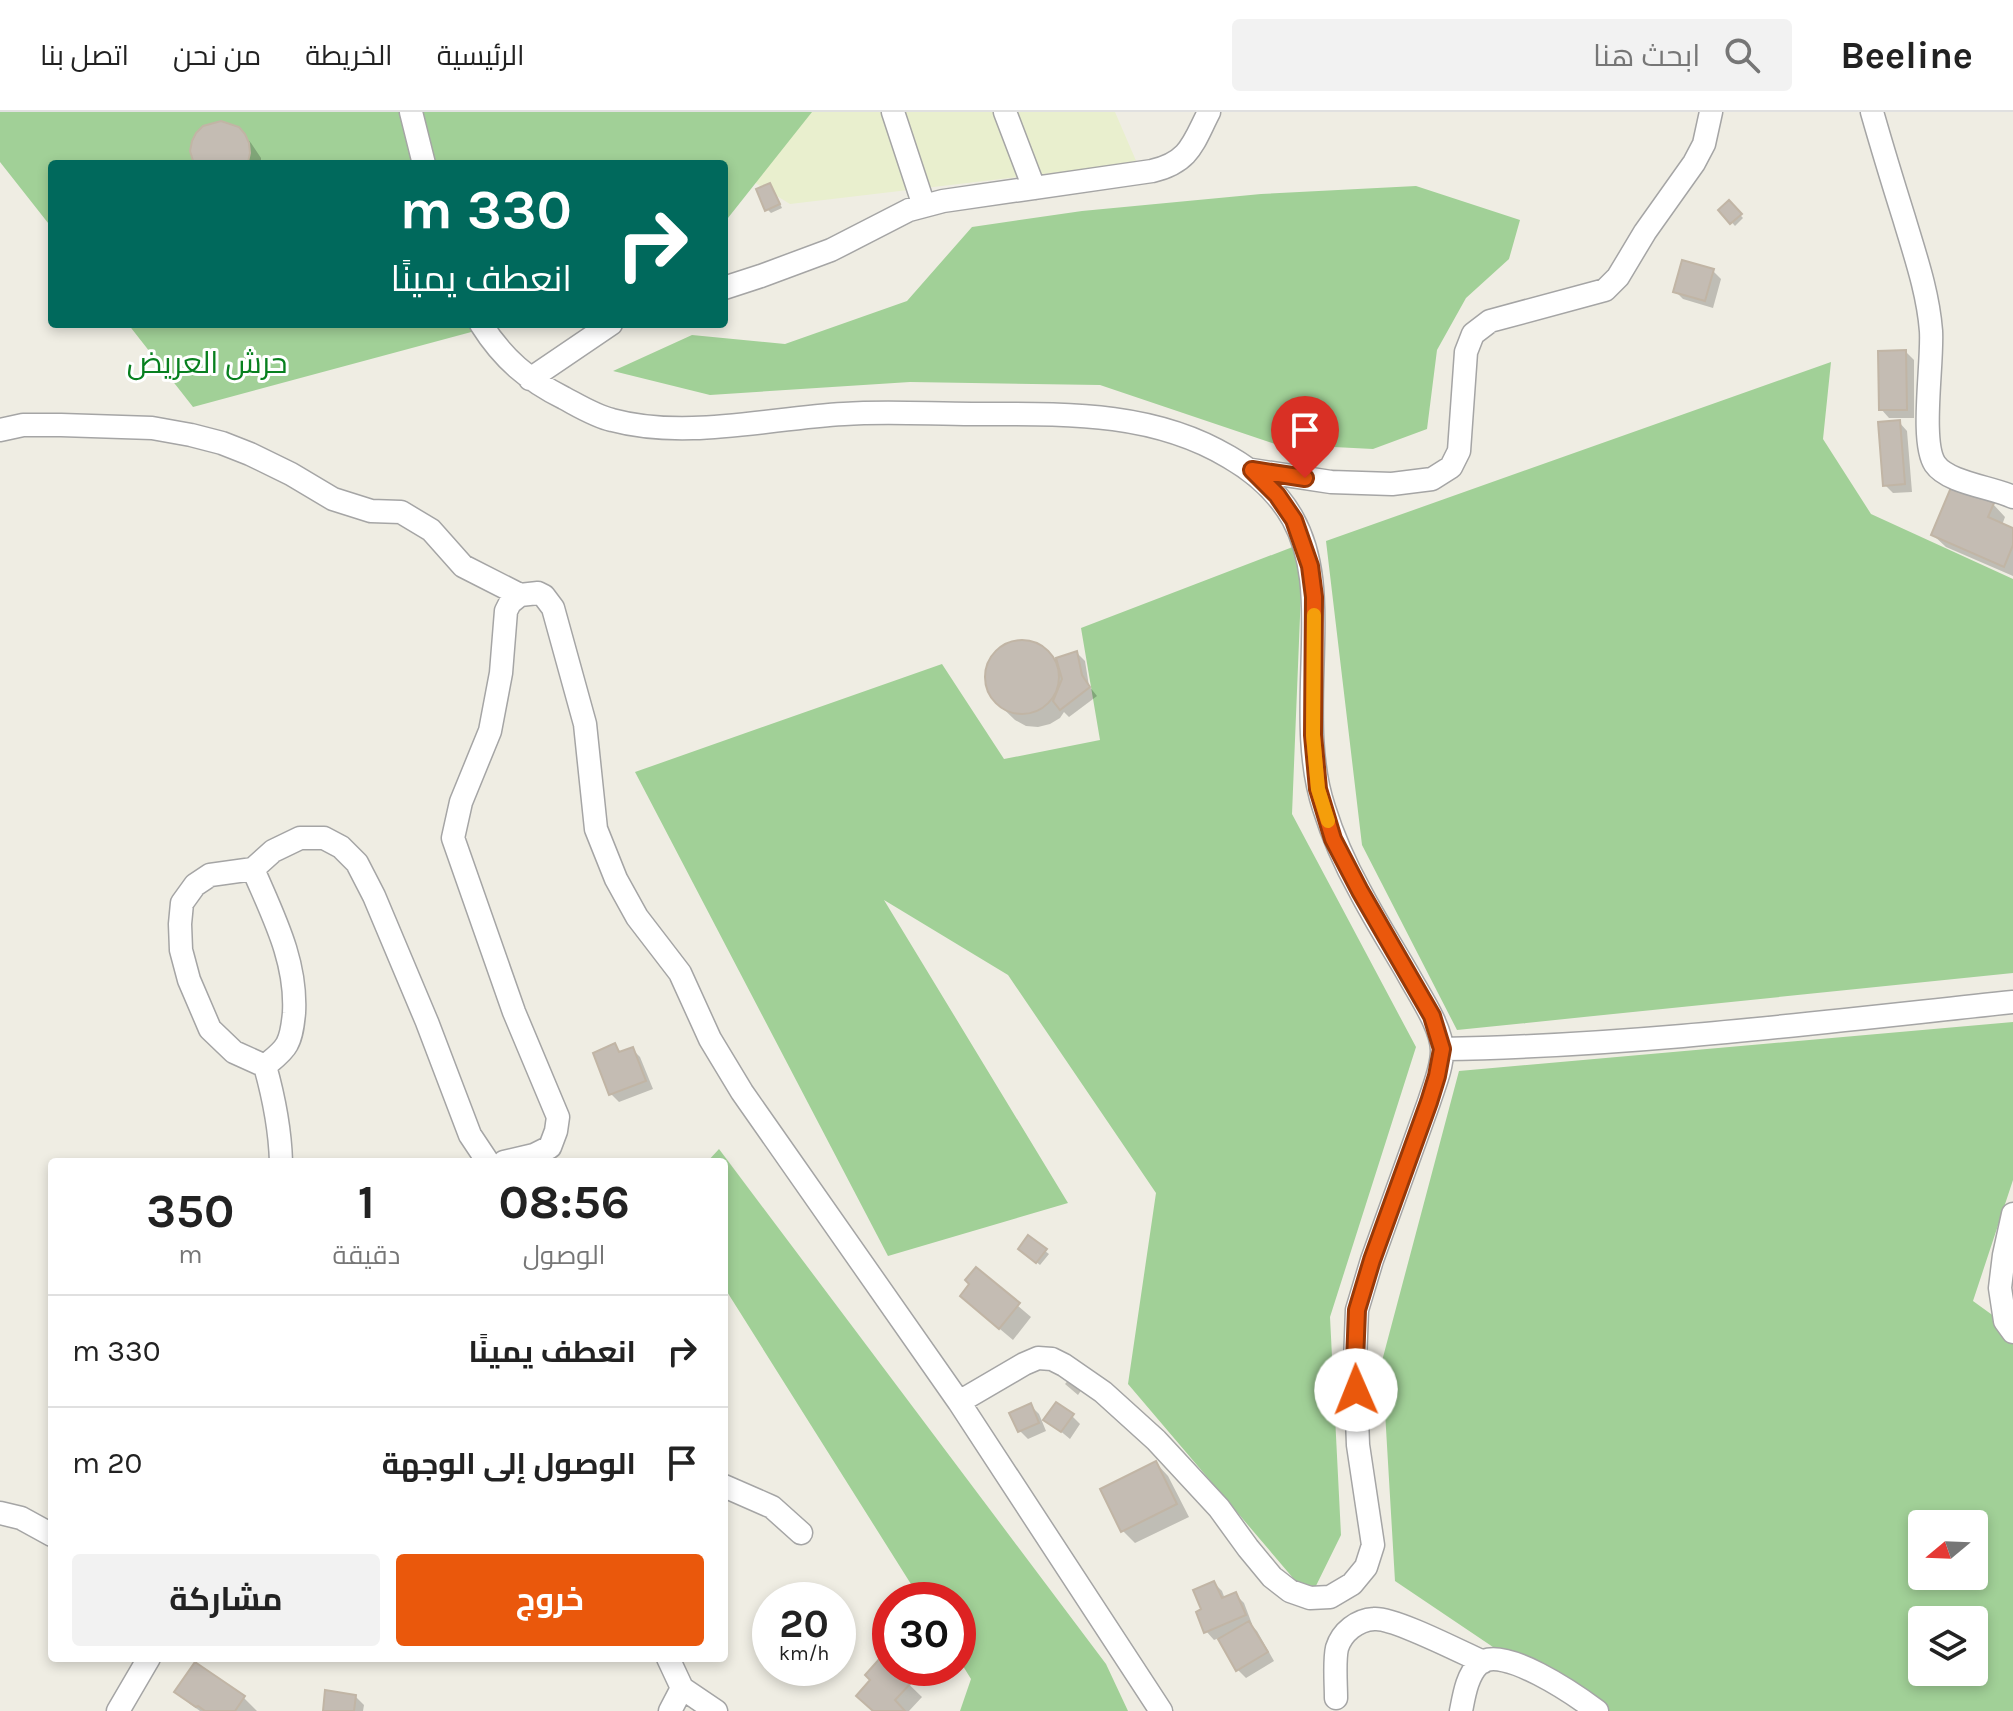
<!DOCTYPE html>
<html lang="ar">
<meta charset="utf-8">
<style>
body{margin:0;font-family:Karla,Cairo,sans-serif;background:#f2f2f2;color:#222;direction:rtl;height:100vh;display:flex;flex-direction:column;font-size:30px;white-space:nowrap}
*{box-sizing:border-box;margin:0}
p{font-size:26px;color:#767676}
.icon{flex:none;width:44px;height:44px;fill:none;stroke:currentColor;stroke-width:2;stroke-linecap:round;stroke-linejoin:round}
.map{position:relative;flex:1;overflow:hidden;direction:ltr}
.side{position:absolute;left:48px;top:1046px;width:680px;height:504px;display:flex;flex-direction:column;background:#fff;border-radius:8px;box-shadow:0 4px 12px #0003;direction:rtl}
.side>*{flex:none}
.top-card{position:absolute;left:48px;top:48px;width:680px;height:168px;border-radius:8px;box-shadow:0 4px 12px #0003;direction:rtl;background:#00695c;color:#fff;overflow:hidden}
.needle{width:52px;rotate:251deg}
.controls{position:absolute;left:1908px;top:1398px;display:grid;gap:16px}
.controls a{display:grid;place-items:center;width:80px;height:80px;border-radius:8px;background:#fff;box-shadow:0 4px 12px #0003;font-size:40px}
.speed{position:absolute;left:752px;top:1470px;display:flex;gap:16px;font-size:40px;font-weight:700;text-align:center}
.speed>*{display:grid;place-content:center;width:104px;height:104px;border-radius:50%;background:#fff;box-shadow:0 4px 12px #0003;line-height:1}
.speed small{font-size:20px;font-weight:400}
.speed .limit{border:12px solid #d22;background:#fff;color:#111}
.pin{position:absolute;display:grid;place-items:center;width:68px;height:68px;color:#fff;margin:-82px -34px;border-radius:50% 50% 50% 0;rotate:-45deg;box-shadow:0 0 8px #0007}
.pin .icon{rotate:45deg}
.me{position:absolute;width:88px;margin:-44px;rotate:359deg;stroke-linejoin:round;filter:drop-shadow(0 0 6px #0008)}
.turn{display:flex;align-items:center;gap:28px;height:168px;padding:0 24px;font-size:36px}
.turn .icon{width:104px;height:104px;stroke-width:2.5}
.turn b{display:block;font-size:56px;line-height:68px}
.eta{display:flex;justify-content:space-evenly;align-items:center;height:136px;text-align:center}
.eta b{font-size:48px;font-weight:700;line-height:56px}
.primary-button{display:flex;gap:16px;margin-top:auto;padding:16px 24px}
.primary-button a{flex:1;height:92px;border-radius:8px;background:#ea580c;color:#fff;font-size:32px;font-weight:700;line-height:92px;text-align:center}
.primary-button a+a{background:#f2f2f2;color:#222}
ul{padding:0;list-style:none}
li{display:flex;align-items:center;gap:24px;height:112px;padding:0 24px;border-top:2px solid #e0e0e0}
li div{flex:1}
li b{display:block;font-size:30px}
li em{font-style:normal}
header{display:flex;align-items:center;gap:48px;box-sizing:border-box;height:112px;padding:0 40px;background:#fff;border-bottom:2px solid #e0e0e0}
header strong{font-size:38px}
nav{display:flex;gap:44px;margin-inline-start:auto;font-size:28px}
.search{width:560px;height:72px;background:#f2f2f2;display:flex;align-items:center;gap:20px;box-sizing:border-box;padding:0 28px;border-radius:8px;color:#767676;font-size:30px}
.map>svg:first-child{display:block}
.farmland{fill:#e9efce}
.forest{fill:#a1d097;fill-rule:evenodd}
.shadow{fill:#0003}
.building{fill:#c4bcb3;stroke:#c1b5a5;stroke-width:2}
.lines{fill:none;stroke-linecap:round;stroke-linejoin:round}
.minor-casing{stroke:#a5a5a5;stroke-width:25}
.minor{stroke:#fff;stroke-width:22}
.route-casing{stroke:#983908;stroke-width:20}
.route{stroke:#ea580c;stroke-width:14}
.slow{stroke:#f59e0b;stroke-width:14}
.labels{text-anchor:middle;stroke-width:6;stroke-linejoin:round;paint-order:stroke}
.park-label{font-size:30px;fill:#08801f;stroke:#fff}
</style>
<header>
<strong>Beeline</strong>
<div class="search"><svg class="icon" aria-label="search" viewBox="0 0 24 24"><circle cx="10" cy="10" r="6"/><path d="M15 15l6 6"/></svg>ابحث هنا</div>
<nav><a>الرئيسية</a><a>الخريطة</a><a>من نحن</a><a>اتصل بنا</a></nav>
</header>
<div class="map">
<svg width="2013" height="1599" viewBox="0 0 2013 1599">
<rect width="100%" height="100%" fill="#efede3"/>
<!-- farmland -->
<path class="farmland" d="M699 0H1115L1137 51 790 92 719 49Z"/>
<!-- forest -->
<path class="forest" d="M0 0H812L724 111V52H52V116L0 50Z
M1416 74 1520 108 1509 147 1466 186 1437 238 1427 317 1373 337 1275 332 1100 273 910 270 710 283 613 259 692 223 785 232 907 189 972 115 1082 99 1261 82Z
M128 212H501L193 295Z
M1831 250 1823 327 1871 402 2013 467V861L1457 918 1362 733 1326 429Z
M1303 431 1292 702 1416 935 1330 1205 1341 1423 1310 1486 1128 1272 1156 1081 1008 863 884 788 1068 1091 888 1144 635 660 942 552 1004 647 1100 628 1081 516Z
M2013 910V1068L1973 1189 2013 1218V1599H1588L1395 1469 1382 1249 1459 959ZM1922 1412H1974V1464H1922ZM1922 1508H1974V1560H1922Z
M719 1037 1106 1552 1128 1599H960L971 1567 958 1546V1488H921L724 1175V1050H707Z"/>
<!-- shadow -->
<path class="shadow" d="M238 17 251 31 261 46V52H196Z
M770 73 773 77 782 96 771 101 767 97Z
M1729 91 1743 106 1735 114 1721 98Z
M1713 159 1721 167 1713 196 1683 187 1675 179Z
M1906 240 1914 248V306H1889L1881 297Z
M1899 310 1907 319 1912 380 1893 381 1885 373Z
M1993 392 2005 405 2002 413 2013 418V464L1946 435 1933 423Z
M1024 530 1035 532 1046 539 1060 554 1077 541 1085 549 1089 574 1097 584 1069 605 1064 600 1060 606 1050 612 1038 615 1026 614 1015 608 992 586 988 575 986 564 988 553 994 543 1002 535 1013 531Z
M615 934 622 941 632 937 640 945 653 977 619 990 611 982Z
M1045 1139 1049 1142 1040 1153 1024 1140Z
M976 1158 1031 1205 1013 1228 975 1196 971 1172Z
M1072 1264 1084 1274 1078 1283 1065 1272Z
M1031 1294 1039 1302 1046 1319 1028 1327 1020 1319Z
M1072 1304 1080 1312 1070 1327 1046 1307Z
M1156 1351 1168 1364 1189 1405 1135 1431 1122 1418Z
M1214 1471 1222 1479 1225 1487 1236 1483 1244 1491 1252 1512H1250L1257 1519 1274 1549 1246 1566 1238 1558 1219 1526 1214 1528 1206 1519 1204 1499Z
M195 1553 244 1586 257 1599H200L190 1592 177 1580Z
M890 1554 922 1585 909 1599H875Z
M355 1584 364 1593 363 1599H325Z"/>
<!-- building -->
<path class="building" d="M221 9 239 15 245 22 249 31 250 41 248 50 246 52H194L190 39 192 29 196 21 203 14Z
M770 71 780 92 765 99 756 77Z
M1729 88 1742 102 1730 112 1718 98Z
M1682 148 1714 157 1705 189 1673 180Z
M1906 238 1907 298H1879L1878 239Z
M1900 308 1905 372 1883 374 1878 310Z
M1952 373 1994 391 1988 405 2013 416V433L2004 455 1931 423Z
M985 565a37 37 0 1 1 74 0a37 37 0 1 1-74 0Z
M1077 539 1082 563 1090 575 1060 598 1053 589 1062 567 1056 546Z
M615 931 619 940 633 935 646 969 609 983 593 941Z
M1028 1123 1047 1137 1036 1151 1018 1137Z
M976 1155 1020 1191 999 1217 960 1184 969 1172 965 1168Z
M1056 1290 1074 1302 1061 1320 1043 1308Z
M1031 1291 1039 1311 1018 1320 1009 1301Z
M1156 1349 1177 1392 1121 1420 1100 1377Z
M1214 1469 1222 1486 1236 1480 1246 1503 1204 1521 1196 1500 1201 1497 1193 1478Z
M1249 1509 1268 1540 1236 1559 1218 1527Z
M882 1544 890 1552V1556H895L911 1571 895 1588 905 1599H873L856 1584 870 1568 865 1563Z
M195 1550 245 1584 235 1599H205L198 1594 196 1595 174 1580Z
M325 1578 356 1583 354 1599H323Z"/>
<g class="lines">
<!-- minor casing -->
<g class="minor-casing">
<path id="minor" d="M411 0 424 52
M893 0 924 94
M1005 0 1034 76
M1872 0C1882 35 1893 71 1904 106 1915 143 1928 180 1931 219 1933 250 1920 330 1935 352 1948 371 1992 375 2013 385
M724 176 761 164 831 138 909 98 943 89 1152 59C1190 50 1193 31 1209 0
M481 212C503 247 528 268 564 286 579 294 595 304 612 308 686 328 769 306 844 302 887 299 930 302 972 302 1060 302 1151 298 1229 345 1255 360 1278 380 1293 407 1314 445 1314 489 1313 532 1312 586 1307 645 1324 696 1333 725 1345 752 1360 779 1375 808 1393 836 1409 864 1420 884 1442 916 1442 939 1442 956 1434 974 1429 990L1372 1148 1357 1198 1355 1250 1358 1333 1373 1433 1366 1455 1352 1472 1330 1485 1310 1486 1290 1479 1272 1465 1248 1436 1219 1396 1156 1328 1103 1280 1064 1253 1052 1247 1038 1246 1024 1252 959 1290
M530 267 611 212
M0 318 23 313H61L152 316 191 323 222 331 250 342 291 362 333 387 371 399 401 400 431 418 463 454 520 483 538 481 544 484 553 496 585 612 596 717 616 767 637 805 680 861 710 927 742 980 959 1290 1161 1599
M1252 358 1331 370 1392 372 1432 367 1451 355 1459 339 1466 240 1473 222 1490 209 1605 178 1618 165 1645 120 1694 51 1704 32 1711 0
M253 757C273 804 297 849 294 901 293 911 292 923 287 932 283 940 272 948 265 954 274 986 280 1016 281 1050
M1442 937C1633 934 1823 910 2013 890
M265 954 234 940 210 917 189 868 181 838 180 812 182 791 195 773 210 763 253 757 273 739 300 726H324L341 735 357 751 374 784 427 910 470 1023 488 1050
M504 1050 534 1043 550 1035 556 1019 558 1005 514 900 453 726 461 690 490 619 501 561 506 499 510 491 520 483
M2013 1102 2004 1143 2000 1176 2005 1209 2013 1220
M724 1374 772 1395 801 1421
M0 1401 21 1406 52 1423
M668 1546 682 1576 716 1599
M1336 1586C1336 1572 1334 1549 1337 1536 1342 1520 1357 1508 1374 1507 1393 1505 1461 1540 1483 1550
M118 1599 149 1546
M670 1599 682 1576
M1461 1599C1464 1584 1467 1563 1479 1552 1501 1531 1577 1584 1597 1599"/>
</g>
<!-- minor -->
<use href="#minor" class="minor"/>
</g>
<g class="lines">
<!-- route casing -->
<g class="route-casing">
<path id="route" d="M1305 366 1252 358 1277 383 1294 408 1310 454 1314 485 1313 623 1318 677 1333 727 1360 779 1432 904 1442 937 1437 964 1429 990 1372 1148 1357 1198 1355 1250 1356 1278"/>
</g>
<!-- route -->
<use href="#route" class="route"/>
<!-- slow -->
<path class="slow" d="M1314 503 1313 623 1318 677 1328 709"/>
</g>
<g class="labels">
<!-- park labels -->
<g class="park-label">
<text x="207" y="261">حرش العريض</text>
</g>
</g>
</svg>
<div class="controls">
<a><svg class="needle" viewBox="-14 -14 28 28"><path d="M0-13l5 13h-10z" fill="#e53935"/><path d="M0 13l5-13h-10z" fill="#767676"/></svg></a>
<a><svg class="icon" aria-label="layers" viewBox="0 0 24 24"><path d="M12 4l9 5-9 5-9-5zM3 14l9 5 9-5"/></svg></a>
</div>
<div class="speed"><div>20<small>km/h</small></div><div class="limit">30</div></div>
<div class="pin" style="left:1305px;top:366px;background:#d93025"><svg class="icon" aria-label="arrive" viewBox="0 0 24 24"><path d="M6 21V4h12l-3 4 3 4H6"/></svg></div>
<svg class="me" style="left:1356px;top:1278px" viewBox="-20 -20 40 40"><circle r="19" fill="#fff"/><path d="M0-13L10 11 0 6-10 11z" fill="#ea580c"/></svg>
<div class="top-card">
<div class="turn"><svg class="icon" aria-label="right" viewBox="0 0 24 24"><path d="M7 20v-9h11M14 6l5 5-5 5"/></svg><div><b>330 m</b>انعطف يمينًا</div></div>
</div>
<section class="side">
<div class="eta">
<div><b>08:56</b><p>الوصول</p></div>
<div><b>1</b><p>دقيقة</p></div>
<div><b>350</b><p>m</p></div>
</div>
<ul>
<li><svg class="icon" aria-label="right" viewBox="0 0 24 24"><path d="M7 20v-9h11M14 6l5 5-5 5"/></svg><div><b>انعطف يمينًا</b></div><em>330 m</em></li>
<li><svg class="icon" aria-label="arrive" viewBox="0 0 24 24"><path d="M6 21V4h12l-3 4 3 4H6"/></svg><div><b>الوصول إلى الوجهة</b></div><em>20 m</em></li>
</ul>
<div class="primary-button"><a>خروج</a><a>مشاركة</a></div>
</section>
</div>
